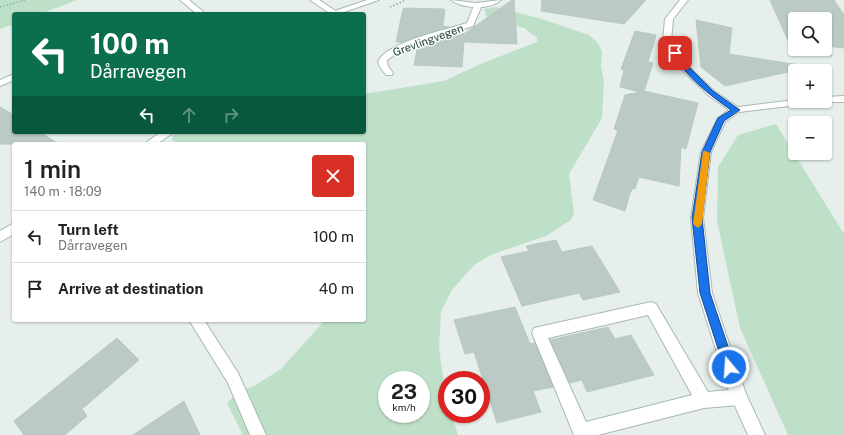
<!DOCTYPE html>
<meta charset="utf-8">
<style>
body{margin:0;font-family:"Public Sans",sans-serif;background:#f6f6f6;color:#222;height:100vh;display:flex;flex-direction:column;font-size:15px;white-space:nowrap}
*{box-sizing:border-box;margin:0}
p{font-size:13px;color:#767676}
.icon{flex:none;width:22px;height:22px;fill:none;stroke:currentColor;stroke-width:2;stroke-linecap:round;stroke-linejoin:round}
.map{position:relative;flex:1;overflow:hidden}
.side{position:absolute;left:12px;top:142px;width:354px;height:180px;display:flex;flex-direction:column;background:#fff;border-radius:4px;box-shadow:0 1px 3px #0004}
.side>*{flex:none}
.top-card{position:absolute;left:12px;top:12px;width:354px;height:122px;border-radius:4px;box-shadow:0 1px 3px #0004;background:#0b6e4f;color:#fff;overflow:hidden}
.buttons{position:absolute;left:788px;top:12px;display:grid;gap:8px}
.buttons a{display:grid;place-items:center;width:44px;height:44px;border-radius:4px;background:#fff;box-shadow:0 1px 3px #0004;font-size:20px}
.speed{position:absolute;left:378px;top:371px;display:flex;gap:8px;font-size:20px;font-weight:700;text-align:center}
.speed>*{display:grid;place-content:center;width:52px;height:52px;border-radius:50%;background:#fff;box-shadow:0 1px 3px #0004;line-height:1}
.speed small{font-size:10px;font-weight:400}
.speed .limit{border:6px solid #d22;background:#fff;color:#111}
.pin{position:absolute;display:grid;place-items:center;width:34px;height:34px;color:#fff;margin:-17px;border-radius:8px;box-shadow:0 2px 6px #0006}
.me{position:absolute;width:44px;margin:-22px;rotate:342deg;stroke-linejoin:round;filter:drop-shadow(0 0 3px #0008)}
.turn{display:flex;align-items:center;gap:14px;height:84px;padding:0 12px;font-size:18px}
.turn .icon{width:52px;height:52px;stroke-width:2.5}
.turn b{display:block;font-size:28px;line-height:34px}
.lanes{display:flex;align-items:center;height:38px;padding:0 12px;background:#0003;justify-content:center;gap:20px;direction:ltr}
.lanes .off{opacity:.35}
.round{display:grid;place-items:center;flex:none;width:42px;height:42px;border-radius:4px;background:#f6f6f6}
.headline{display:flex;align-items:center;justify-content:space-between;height:68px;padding:0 12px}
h1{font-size:24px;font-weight:600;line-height:30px}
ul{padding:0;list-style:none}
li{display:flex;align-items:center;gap:12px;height:52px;padding:0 12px;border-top:1px solid #e0e0e0}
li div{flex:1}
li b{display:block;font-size:15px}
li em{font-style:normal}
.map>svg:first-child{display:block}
.green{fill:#bfe0c8;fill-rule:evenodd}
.building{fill:#bbcac4;stroke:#b8c9c2;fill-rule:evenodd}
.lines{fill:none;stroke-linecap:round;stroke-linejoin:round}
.lane-casing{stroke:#a8b8b2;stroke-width:2}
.street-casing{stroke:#a8b8b2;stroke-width:2}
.path{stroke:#86b3a5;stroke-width:1.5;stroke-dasharray:1.5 2;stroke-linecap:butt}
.lane{fill:#fff;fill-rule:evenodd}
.street{fill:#fff;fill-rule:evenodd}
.route{fill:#1a73e8;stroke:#114b97}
.slow{fill:#f59e0b}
.labels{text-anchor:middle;stroke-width:3;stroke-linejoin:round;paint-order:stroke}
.far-street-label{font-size:11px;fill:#24423a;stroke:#f7fbf9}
</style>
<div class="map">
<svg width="844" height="435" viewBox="0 0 844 435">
<rect width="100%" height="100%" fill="#e6efeb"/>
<!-- green -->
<path class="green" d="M0 0H77L40 14H14V24L0 29Z
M496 7 542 19 589 35 597 42 602 51 601 67 604 81 602 118 569 174 574 213 571 220 546 236 493 254 474 265 452 290 441 311 439 349 443 376 447 394V414H452L458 435H243L227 403 239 391 254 386 281 369 325 320H364V144H177L172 140 174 132H364V94L444 81 483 63 537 42V38L524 28 490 19 486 16 484 9ZM387 380H421V414H387Z
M776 124 844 234V435H788L740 328 717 221 718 167 738 135Z"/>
<!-- building -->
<path class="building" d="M512 0H514L517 44 464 42 462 67 414 65 418 45 464 30V34Z
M542 0H646L624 24 541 11Z
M770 0H834L844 15V48L825 46 832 56 793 52ZM795 19H825V49H795Z
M405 8 443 9 445 10 443 26 449 27 403 42H396L403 9Z
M696 20 732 28 729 54 806 66V68L725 86 701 67Z
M635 31 656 35 648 62 653 63 644 91 698 103 686 149 681 147 679 186 639 177 635 189 633 188 630 193 625 211 593 200 618 130 614 129 625 95 640 92 620 87 624 70 621 69Z
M0 107 14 115V132H40L59 144H0Z
M556 240 562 252 592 246 620 292 583 300 579 293 522 306 501 257 529 251 526 246Z
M515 307 530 344 535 343 553 387 533 391 541 412 497 423 474 352 465 354 454 320Z
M608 327 615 339 631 335 654 375 587 392 582 380 570 383 550 340Z
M117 338 139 360 82 409 87 416 65 435H24L14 421Z
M184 401 200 435H133Z"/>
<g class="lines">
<!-- lane casing -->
<g class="lane-casing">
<path id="lane" d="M180 0H189L206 14H197Z
M310 0H319L339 13 331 14Z
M475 3 482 5 473 26 411 46 399 52 387 60 388 66 393 73 392 75H386L380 67 378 62C386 42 446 30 467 23Z
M651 302 656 304 708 392 739 389 745 391 747 397 745 403 739 405 704 408 598 435H574L532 333 534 328ZM648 315 692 395 586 422 548 338Z"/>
</g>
<!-- street casing -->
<g class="street-casing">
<path id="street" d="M367 0H379L338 14H326Z
M451 0 476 3 501 0C490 10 463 9 451 0Z
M680 0H688L673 19 671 41 685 63 714 91 738 107 795 100 825 101V97L844 96V102H822L739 112 725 122 711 152 703 218 712 293 746 394 765 435H748L731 397 698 293 691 218 701 152 718 118 729 110 708 95 679 67 663 41 665 19Z
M14 74V80L0 86V80Z
M161 132H174L157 144H144Z
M14 223V234L0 242V231Z
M189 320H204L238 373 266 435H250L228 383Z"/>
</g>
<!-- path -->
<path class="path" d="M0 7 25 0
M390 7 406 0"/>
<!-- lane -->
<use href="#lane" class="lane"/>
<!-- street -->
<use href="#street" class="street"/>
</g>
<!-- route -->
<path class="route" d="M672 52H677L685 63 713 91 740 110 724 121 710 152 702 218 710 293 735 367 733 371 729 373 725 371 724 367 700 293 692 218 702 152 718 118 731 110C708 94 687 77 671 53Z"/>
<!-- slow -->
<path class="slow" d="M703 151H705L710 153 702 224 698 228 693 224Z"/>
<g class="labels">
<!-- far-street labels -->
<g class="far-street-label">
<text transform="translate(428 40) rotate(-20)" y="4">Grevlingvegen</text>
</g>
</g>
</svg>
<div class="buttons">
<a><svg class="icon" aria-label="search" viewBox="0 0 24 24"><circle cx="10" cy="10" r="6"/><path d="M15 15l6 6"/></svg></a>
<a>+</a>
<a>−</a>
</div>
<div class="speed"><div>23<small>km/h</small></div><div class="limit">30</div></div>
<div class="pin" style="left:675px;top:53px;background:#d93025"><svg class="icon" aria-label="arrive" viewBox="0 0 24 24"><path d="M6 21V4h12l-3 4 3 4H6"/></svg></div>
<svg class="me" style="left:729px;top:367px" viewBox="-20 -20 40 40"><circle r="17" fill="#1a73e8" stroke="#fff" stroke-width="3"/><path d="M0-11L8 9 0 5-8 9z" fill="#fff"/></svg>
<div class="top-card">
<div class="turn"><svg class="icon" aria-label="left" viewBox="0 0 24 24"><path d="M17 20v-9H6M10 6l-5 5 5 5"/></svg><div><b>100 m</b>Dårravegen</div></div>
<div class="lanes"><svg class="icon" aria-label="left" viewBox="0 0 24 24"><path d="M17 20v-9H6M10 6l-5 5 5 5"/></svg><svg class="icon off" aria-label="ahead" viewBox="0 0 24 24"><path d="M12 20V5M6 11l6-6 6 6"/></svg><svg class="icon off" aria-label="right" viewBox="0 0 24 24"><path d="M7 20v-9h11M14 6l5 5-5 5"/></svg></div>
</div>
<section class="side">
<div class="headline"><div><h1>1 min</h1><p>140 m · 18:09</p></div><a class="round" style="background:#d93025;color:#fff"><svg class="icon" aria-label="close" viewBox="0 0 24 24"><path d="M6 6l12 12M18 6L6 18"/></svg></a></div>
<ul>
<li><svg class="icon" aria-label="left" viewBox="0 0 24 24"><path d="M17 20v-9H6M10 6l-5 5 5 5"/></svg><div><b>Turn left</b><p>Dårravegen</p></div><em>100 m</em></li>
<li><svg class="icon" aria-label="arrive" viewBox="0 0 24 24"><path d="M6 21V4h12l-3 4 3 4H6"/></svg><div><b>Arrive at destination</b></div><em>40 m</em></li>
</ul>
</section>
</div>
